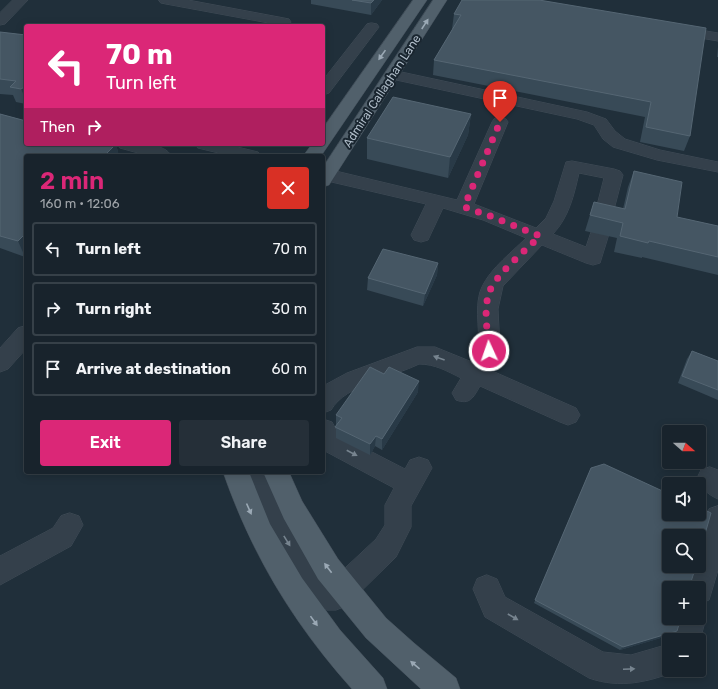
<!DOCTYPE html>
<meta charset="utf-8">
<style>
body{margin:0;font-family:Rubik,sans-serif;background:#252f38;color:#f1f3f6;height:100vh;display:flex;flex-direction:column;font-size:15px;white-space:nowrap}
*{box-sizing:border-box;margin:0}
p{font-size:13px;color:#9fa4a9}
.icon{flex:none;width:22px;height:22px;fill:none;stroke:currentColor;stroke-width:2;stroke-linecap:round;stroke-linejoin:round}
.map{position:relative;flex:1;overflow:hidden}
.details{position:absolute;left:24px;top:154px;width:301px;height:320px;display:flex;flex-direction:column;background:#18232c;border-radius:4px;box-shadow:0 2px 10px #0003,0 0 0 1px #364048}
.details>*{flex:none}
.guide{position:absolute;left:24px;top:24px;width:301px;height:122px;border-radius:4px;box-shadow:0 2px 10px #0003,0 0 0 1px #364048;background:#db2777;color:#fff;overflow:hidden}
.needle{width:26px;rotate:111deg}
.buttons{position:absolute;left:662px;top:425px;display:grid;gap:8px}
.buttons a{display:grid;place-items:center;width:44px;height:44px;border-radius:4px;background:#18232c;box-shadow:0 2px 10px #0003,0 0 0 1px #364048;font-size:20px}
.pin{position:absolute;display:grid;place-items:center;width:34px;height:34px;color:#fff;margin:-41px -17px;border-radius:50% 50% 50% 0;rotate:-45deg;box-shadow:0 0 4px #0007}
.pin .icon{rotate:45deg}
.me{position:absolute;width:44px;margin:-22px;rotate:357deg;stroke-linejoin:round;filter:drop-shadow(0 0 3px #0008)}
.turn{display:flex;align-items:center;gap:14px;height:84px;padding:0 16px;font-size:18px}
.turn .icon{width:52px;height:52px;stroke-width:2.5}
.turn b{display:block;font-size:28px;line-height:34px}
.then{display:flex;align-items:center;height:38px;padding:0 16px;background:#0003;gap:8px;font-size:15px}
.round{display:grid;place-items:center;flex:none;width:42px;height:42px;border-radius:4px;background:#252f38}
.overview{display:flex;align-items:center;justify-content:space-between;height:68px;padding:0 16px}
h1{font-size:24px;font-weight:600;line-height:30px;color:#db2777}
.button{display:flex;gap:8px;margin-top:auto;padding:8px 16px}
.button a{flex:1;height:46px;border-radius:4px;background:#db2777;color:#fff;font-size:16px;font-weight:600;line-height:46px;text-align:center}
.button a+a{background:#252f38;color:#f1f3f6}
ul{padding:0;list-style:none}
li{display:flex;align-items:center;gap:12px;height:54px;margin:0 8px 6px;padding:0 8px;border:2px solid #364048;border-radius:4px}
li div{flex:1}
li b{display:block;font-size:15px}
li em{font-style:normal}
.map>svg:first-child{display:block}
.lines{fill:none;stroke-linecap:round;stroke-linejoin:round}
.minor-casing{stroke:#404c57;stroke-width:1}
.major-casing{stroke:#404c57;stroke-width:1}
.minor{fill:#34404b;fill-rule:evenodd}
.major{fill:#51606b;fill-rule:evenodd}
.wall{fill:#384a57}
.shaded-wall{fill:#293a47}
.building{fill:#455663;stroke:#556673}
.oneway{fill:#9ba9b5}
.oneway2{fill:#77848f}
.route{stroke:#db2777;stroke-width:7;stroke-dasharray:0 12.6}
.labels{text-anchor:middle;stroke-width:4;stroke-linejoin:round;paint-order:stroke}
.far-street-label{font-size:12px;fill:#aebbc7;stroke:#19252f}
</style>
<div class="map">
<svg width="718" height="689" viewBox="0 0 718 689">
<rect width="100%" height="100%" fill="#202f3a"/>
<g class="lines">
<!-- minor casing -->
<g class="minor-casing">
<path id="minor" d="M13 0H28L5 24 0 25V13Z
M159 0H188L284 18 289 19 291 22 288 26H273L274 24 166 4 161 3Z
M372 23 377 24 379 27 329 93 323 95V80L367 24Z
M676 26 718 33V41L671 33 669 30 671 27Z
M392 70 587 112 606 119 615 131 625 139 660 150 718 162V172L657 160 613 147 603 139 594 125 577 119 387 78 384 75 387 72Z
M500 117 506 119 508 122 474 204 536 228 546 218 554 201 566 162 572 161 614 169 620 171 623 175 611 221 609 225 602 227 595 225 593 221 604 178 579 173C574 195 569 217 553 234L586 247 592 229 599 227 606 229 609 234 600 263 593 265 586 263 542 245 503 286 498 309 500 350 490 370 576 408 580 415 576 422 568 425 560 422 480 386C473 398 470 405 456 400L452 393 461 378C447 371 435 364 419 364 393 377 346 384 331 410L323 413V386L347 373 417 347H435L472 362C485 341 473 316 480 292 487 271 510 254 526 238L483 220 443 208 428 240 421 242 414 240 411 235 426 204 323 180V168L457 200 492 122 494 119Z
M118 144C131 144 162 142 170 154L168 156H149L120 148Z
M196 144H225L258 152 261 156H231L198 148Z
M26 326V349L8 369 0 372V348L18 328Z
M323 419 332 422 339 435 405 469 410 460 419 457 428 460 432 468 411 506V527L396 557 346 606 336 610H327L309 602 271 538 248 490 238 480 234 472H264L266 474 289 520 330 582 376 539 385 525V505L394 488 323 450Z
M710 467 718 470V499C707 494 702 489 697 478L701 470Z
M718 506V570L709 600 699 604V588H685L692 566H699C699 545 700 528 709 509Z
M70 513 79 516 83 525 71 546 0 585V556L53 528 61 516Z
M487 575 497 579 505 597 603 652 631 655 669 644V670H679C649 682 620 689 589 678L485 617 473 589 477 579Z
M699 606 702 608 706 618 699 644V640H671L678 618H699Z"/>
</g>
<!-- major casing -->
<g class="major-casing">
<path id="major" d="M413 0H427L321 156H303L312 144H323V128Z
M433 0H447L329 185 323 187V167Z
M223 472H249L270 524 302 578 340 630 383 678 387 689H352C293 623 252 555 223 472Z
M263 472H289L302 501 338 559 386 618 414 643 456 678 460 689H421L366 638 318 579 284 519Z"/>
</g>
<!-- minor -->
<use href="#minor" class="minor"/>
<!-- major -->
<use href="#major" class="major"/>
</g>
<!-- wall -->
<path class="wall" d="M311 0H382L371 15 311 4Z
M539 0 690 136 684 151 640 142 645 117 433 75 434 60 453 29H452L454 14Z
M0 32 26 35V104L16 102 13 95 0 94Z
M718 47V57H717Z
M0 114 116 144 119 156H26V256L25 257 0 248Z
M471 114 468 135 448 178 367 159V138Z
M634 171 677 217 718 226V275L642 257V258L614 252 617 238 585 231 589 218 594 202 623 209 628 187Z
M438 263 437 275 423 306 367 290 368 278Z
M692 351 718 361V400L678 383 687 359Z
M418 392 382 450 375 446 370 455 336 438V415Z
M591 468 674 634 620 650 534 603Z"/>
<!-- shaded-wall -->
<path class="shaded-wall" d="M374 0H382L371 15V3Z
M26 86V100L21 89Z
M471 114 468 135 448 178 450 157Z
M116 144 119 156H104Z
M26 233V256L25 257 18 241Z
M438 263 437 275 423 306 425 294Z
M419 381 418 392 382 450V439Z
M376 436 375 446 370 455V444Z
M677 631 674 634 620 650 623 647Z"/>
<!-- building -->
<path class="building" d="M352 0H374L371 3Z
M462 0H539L706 28 690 136 646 127 651 102 434 60 461 15 454 14Z
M0 32 26 35V86L21 89 10 87 16 81 0 79Z
M393 97 471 114 450 157 367 138Z
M0 114 26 121V144H116L104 156H26V233L18 241 0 236Z
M634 171 682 182 677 217 718 226V257L649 241 648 243 620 236 623 223 590 215 594 202 625 209Z
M383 249 438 263 425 294 368 278Z
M692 351 718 361V390L682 376Z
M370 367 384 374 389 367 419 381 382 439 376 436 370 444 335 427 342 418 336 415Z
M604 464 669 494V514H699V507L711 513 699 555V536H669V566H696L689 588H669V618H681L677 631 623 647 535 600 591 468Z"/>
<!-- one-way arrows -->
<defs><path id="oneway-solid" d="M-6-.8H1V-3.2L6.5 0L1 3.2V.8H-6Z"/></defs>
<g class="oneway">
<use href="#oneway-solid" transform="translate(425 24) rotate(-57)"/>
<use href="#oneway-solid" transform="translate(382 55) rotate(125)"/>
<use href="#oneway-solid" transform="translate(249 509) rotate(66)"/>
<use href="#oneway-solid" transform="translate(328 568) rotate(-127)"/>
<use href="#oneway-solid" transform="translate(314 621) rotate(54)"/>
<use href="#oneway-solid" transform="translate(415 665) rotate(-140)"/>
</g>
<g class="oneway2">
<use href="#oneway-solid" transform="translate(439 358) rotate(-160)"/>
<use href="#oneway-solid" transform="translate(352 453) rotate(28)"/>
<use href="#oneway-solid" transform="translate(287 541) rotate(58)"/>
<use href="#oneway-solid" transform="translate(513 617) rotate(30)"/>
<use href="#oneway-solid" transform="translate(629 669) rotate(-2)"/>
</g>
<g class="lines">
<!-- route -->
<path class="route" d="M489 351C488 333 483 311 489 293 494 276 526 250 540 236L490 216 464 207 500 122"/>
</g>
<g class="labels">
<!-- far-street labels -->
<g class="far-street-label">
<text transform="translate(382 91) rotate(-57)" y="4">Admiral Callaghan Lane</text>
</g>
</g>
</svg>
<div class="buttons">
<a><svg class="needle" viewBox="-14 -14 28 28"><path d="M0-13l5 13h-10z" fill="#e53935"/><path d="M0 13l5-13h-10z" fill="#9fa4a9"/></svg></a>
<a><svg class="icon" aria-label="sound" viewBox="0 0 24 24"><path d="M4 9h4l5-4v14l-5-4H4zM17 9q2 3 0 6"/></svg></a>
<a><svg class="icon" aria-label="search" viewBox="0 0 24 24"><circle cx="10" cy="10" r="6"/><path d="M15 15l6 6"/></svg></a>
<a>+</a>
<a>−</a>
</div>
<div class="pin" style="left:500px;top:122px;background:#d93025"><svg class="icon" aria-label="arrive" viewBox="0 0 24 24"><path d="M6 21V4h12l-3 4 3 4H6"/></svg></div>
<svg class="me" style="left:489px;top:351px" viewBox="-20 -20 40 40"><circle r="17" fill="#db2777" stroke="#fff" stroke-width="3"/><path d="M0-11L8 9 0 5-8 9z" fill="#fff"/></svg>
<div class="guide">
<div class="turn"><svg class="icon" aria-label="left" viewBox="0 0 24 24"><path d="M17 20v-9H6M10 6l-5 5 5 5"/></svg><div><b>70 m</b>Turn left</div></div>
<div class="then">Then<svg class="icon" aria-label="right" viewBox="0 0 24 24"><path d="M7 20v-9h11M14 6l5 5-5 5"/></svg></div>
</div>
<section class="details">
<div class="overview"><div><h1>2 min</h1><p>160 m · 12:06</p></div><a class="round" style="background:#d93025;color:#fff"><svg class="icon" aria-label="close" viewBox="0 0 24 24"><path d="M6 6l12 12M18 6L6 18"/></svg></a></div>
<ul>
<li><svg class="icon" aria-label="left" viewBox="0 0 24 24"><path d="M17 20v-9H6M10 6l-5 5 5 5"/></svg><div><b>Turn left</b></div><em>70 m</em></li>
<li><svg class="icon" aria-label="right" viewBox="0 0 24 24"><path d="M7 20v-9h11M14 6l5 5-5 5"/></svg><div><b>Turn right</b></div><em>30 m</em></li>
<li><svg class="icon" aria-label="arrive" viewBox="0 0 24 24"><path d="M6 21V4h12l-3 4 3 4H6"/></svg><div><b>Arrive at destination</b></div><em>60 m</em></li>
</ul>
<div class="button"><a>Exit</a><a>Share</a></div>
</section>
</div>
